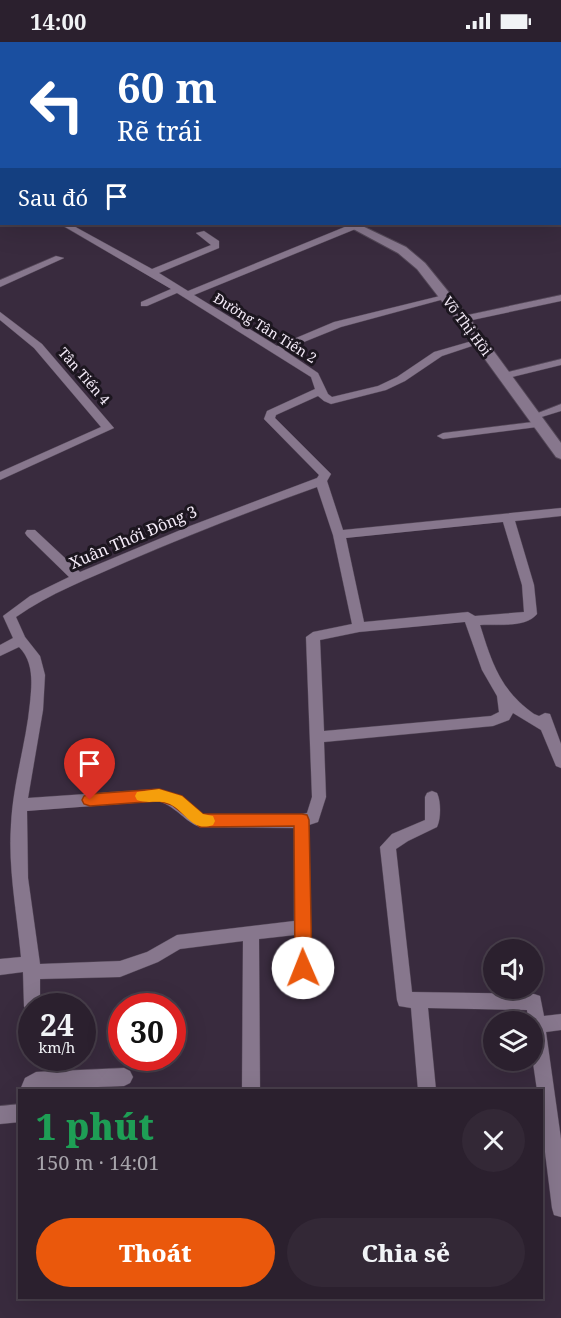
<!DOCTYPE html>
<html lang="vi">
<meta charset="utf-8">
<style>
body{margin:0;font-family:"Noto Serif",serif;background:#332836;color:#f1f3f6;height:100vh;display:flex;flex-direction:column;font-size:22px;white-space:nowrap}
*{box-sizing:border-box;margin:0}
p{font-size:20px;color:#a6a3aa}
.icon{flex:none;width:33px;height:33px;fill:none;stroke:currentColor;stroke-width:2;stroke-linecap:round;stroke-linejoin:round}
.map{position:relative;flex:1;overflow:hidden}
.side{position:absolute;left:18px;top:1047px;width:525px;height:210px;display:flex;flex-direction:column;background:#2b202e;border-radius:0px;box-shadow:0 6px 24px #0002,0 0 0 2px #473e4a}
.side>*{flex:none}
.top-card{position:absolute;left:0px;top:0px;width:561px;height:183px;box-shadow:0 6px 24px #0002,0 0 0 2px #473e4a;background:#1a4fa0;color:#fff;overflow:hidden}
.fabs{position:absolute;left:483px;top:897px;display:grid;gap:12px}
.fabs a{display:grid;place-items:center;width:60px;height:60px;border-radius:50%;background:#2b202e;box-shadow:0 6px 24px #0002,0 0 0 2px #473e4a;font-size:30px}
.speed{position:absolute;left:18px;top:951px;display:flex;gap:12px;font-size:30px;font-weight:700;text-align:center}
.speed>*{display:grid;place-content:center;width:78px;height:78px;border-radius:50%;background:#2b202e;box-shadow:0 6px 24px #0002,0 0 0 2px #473e4a;line-height:1}
.speed small{font-size:15px;font-weight:400}
.speed .limit{border:9px solid #d22;background:#fff;color:#111}
.pin{position:absolute;display:grid;place-items:center;width:51px;height:51px;color:#fff;margin:-62px -26px;border-radius:50% 50% 50% 0;rotate:-45deg;box-shadow:0 0 6px #0007}
.pin .icon{rotate:45deg}
.me{position:absolute;width:66px;margin:-33px;rotate:359deg;stroke-linejoin:round;filter:drop-shadow(0 0 4px #0008)}
.turn{display:flex;align-items:center;gap:21px;height:126px;padding:0 18px;font-size:27px}
.turn .icon{width:78px;height:78px;stroke-width:2.5}
.turn b{display:block;font-size:42px;line-height:51px}
.then{display:flex;align-items:center;height:57px;padding:0 18px;background:#0003;gap:12px;font-size:22px}
.round{display:grid;place-items:center;flex:none;width:63px;height:63px;border-radius:32px;background:#332836}
.head{display:flex;align-items:center;justify-content:space-between;height:102px;padding:0 18px}
h1{font-size:36px;font-weight:800;line-height:45px;color:#1e9e55}
.action{display:flex;gap:12px;margin-top:auto;padding:12px 18px}
.action a{flex:1;height:69px;border-radius:36px;background:#ea580c;color:#fff;font-size:24px;font-weight:800;line-height:69px;text-align:center}
.action a+a{background:#332836;color:#f1f3f6}
.status{display:flex;justify-content:space-between;align-items:center;height:42px;padding:0 30px;background:#2b202e;direction:ltr}
.status svg{height:16px;fill:currentColor}
.map>svg:first-child{display:block}
.lines{fill:none;stroke-linecap:round;stroke-linejoin:round}
.street-casing{stroke:#534757;stroke-width:1}
.secondary-casing{stroke:#534757;stroke-width:2}
.street{fill:#87778d;fill-rule:evenodd}
.secondary{fill:#87778d;fill-rule:evenodd}
.wall{fill:#b7a8bc}
.building{fill:#d5c3db;stroke:#958899;stroke-width:1.5}
.route{fill:#ea580c;stroke:#983908;stroke-width:1.5}
.slow{fill:#f59e0b}
.labels{text-anchor:middle;stroke-width:6;stroke-linejoin:round;paint-order:stroke}
.far-street-label{font-size:14px;fill:#f4ebf8;stroke:#1c161f}
.street-label{font-size:16px;fill:#f4ebf8;stroke:#1c161f}
</style>
<div class="status"><b>14:00</b><svg viewBox="0 0 49 12"><path d="M0 12V9h3v3zM5 12V6h3v6zM10 12V3h3v9zM15 12V0h3v12zM26 1h20v11H26zM47 4h2v5h-2z"/></svg></div>
<div class="map">
<svg width="561" height="1276" viewBox="0 0 561 1276">
<rect width="100%" height="100%" fill="#392b3e"/>
<g class="lines">
<!-- street casing -->
<g class="street-casing">
<path id="street" d="M30 0H40L41 2H31Z
M166 0H176L177 2H167Z
M391 0H401L402 2H392Z
M466 0H474L465 2Z
M530 0H540L541 2H531Z
M560 58H561V62H560Z
M0 71H2V75H0Z
M560 120 561 121V127L560 126Z
M0 141 2 142V147H0Z
M60 182H70L152 227 211 203 196 191 204 189 219 199V206L159 231 188 249 352 182H358V186L194 253 277 304 334 280 448 252V256L341 285 284 308 318 331 328 352 332 355 378 344 397 335 434 310 479 297 484 300 442 314 405 339 386 348 331 362 324 359 318 354 276 373 275 376 331 432 327 439 343 488 561 466V474L515 479 534 543 537 572C526 586 497 582 480 583 492 621 500 648 534 672L539 674 545 671 550 672 561 702V726L556 724 541 688 513 671 509 678 493 684 324 700 326 755 318 780 309 783 311 926 309 931 303 934 297 931 295 926V893L259 897 260 1048H242L243 899 180 907 158 920 120 935 40 937V964H32V972L26 970 24 964 23 930 0 933V917L21 915C17 871 8 827 11 783 13 741 26 702 30 661 32 641 34 620 19 605L0 614V603L13 596 3 574 30 554 69 535 27 494 25 491 27 488H35L80 530 190 484 317 436 319 433 264 377 267 369 315 347 311 335 177 251 147 264H141V260L171 247ZM317 445 333 493 352 582 313 590 306 595 312 755 307 771 294 774 203 773 182 755 159 747 28 756 43 668 45 633 40 614 25 595 16 575C50 551 88 537 126 520 189 493 253 468 317 445ZM503 480 522 543 524 570 475 574 468 570 364 580 346 496ZM465 580 482 628 497 654 499 670 491 674 324 689 320 598 359 590ZM159 759C178 766 185 780 200 785L294 786V879L177 893 147 910 120 919 40 922 28 836 27 769Z
M56 214 64 216 0 245V238Z
M561 253V259L463 280 458 277 463 274Z
M0 270 42 302 114 386 0 438V430L101 385 34 306 0 278Z
M561 317V323L504 337 499 334 500 332Z
M561 362V369L535 377 530 374Z
M541 379 546 382 545 384 443 397 437 394 443 391Z
M432 749 437 751C441 759 441 777 437 785L408 799 396 807 412 950 534 952 540 954 544 974 561 972V988L546 990 561 1097V1175L554 1173 552 1166 542 1086V1048H537L532 1014V980H528L527 968 428 966 436 1048H418L411 966 399 964 397 958 380 805 392 792 425 778V755L427 751Z
M32 995V1013H31L25 1011 22 1005 26 997Z
M124 1026 130 1029 133 1035 130 1041 124 1044 20 1048 25 1036 36 1030Z
M20 1062V1080L0 1082V1064Z"/>
</g>
<!-- secondary casing -->
<g class="secondary-casing">
<path id="secondary" d="M344 182H358L406 205 425 221 468 274 561 401V417L556 415 458 280 417 227 398 211Z"/>
</g>
<!-- street -->
<use href="#street" class="street"/>
<!-- secondary -->
<use href="#secondary" class="secondary"/>
</g>
<!-- wall -->
<path class="wall" d="M0 87 2 88V132L0 131Z"/>
<!-- building -->
<path class="building" d="M2 100V109L0 108V101Z"/>
<!-- route -->
<path class="route" d="M159 747 182 754 203 772H302L307 773 309 778 312 926 309 931 303 933 298 931 295 926 294 784 200 785 172 763 159 759 90 764 84 762 82 758 84 754 90 752Z"/>
<!-- slow -->
<path class="slow" d="M159 747 182 754 203 772 213 774 215 779 213 783C191 791 185 767 167 761 157 758 147 762 137 758L135 754 137 750Z"/>
<g class="labels">
<!-- far-street labels -->
<g class="far-street-label">
<text transform="translate(467 284) rotate(53)" y="5">Võ Thị Hồi</text>
<text transform="translate(265 286) rotate(32)" y="5">Đường Tân Tiến 2</text>
<text transform="translate(84 334) rotate(49)" y="5">Tân Tiến 4</text>
</g>
<!-- street labels -->
<g class="street-label">
<text transform="translate(133 495) rotate(-23)" y="6">Xuân Thới Đông 3</text>
</g>
</g>
</svg>
<div class="fabs">
<a><svg class="icon" aria-label="sound" viewBox="0 0 24 24"><path d="M4 9h4l5-4v14l-5-4H4zM17 9q2 3 0 6"/></svg></a>
<a><svg class="icon" aria-label="layers" viewBox="0 0 24 24"><path d="M12 4l9 5-9 5-9-5zM3 14l9 5 9-5"/></svg></a>
</div>
<div class="speed"><div>24<small>km/h</small></div><div class="limit">30</div></div>
<div class="pin" style="left:90px;top:758px;background:#d93025"><svg class="icon" aria-label="arrive" viewBox="0 0 24 24"><path d="M6 21V4h12l-3 4 3 4H6"/></svg></div>
<svg class="me" style="left:303px;top:926px" viewBox="-20 -20 40 40"><circle r="19" fill="#fff"/><path d="M0-13L10 11 0 6-10 11z" fill="#ea580c"/></svg>
<div class="top-card">
<div class="turn"><svg class="icon" aria-label="left" viewBox="0 0 24 24"><path d="M17 20v-9H6M10 6l-5 5 5 5"/></svg><div><b>60 m</b>Rẽ trái</div></div>
<div class="then">Sau đó<svg class="icon" aria-label="arrive" viewBox="0 0 24 24"><path d="M6 21V4h12l-3 4 3 4H6"/></svg></div>
</div>
<section class="side">
<div class="head"><div><h1>1 phút</h1><p>150 m · 14:01</p></div><a class="round"><svg class="icon" aria-label="close" viewBox="0 0 24 24"><path d="M6 6l12 12M18 6L6 18"/></svg></a></div>
<div class="action"><a>Thoát</a><a>Chia sẻ</a></div>
</section>
</div>
